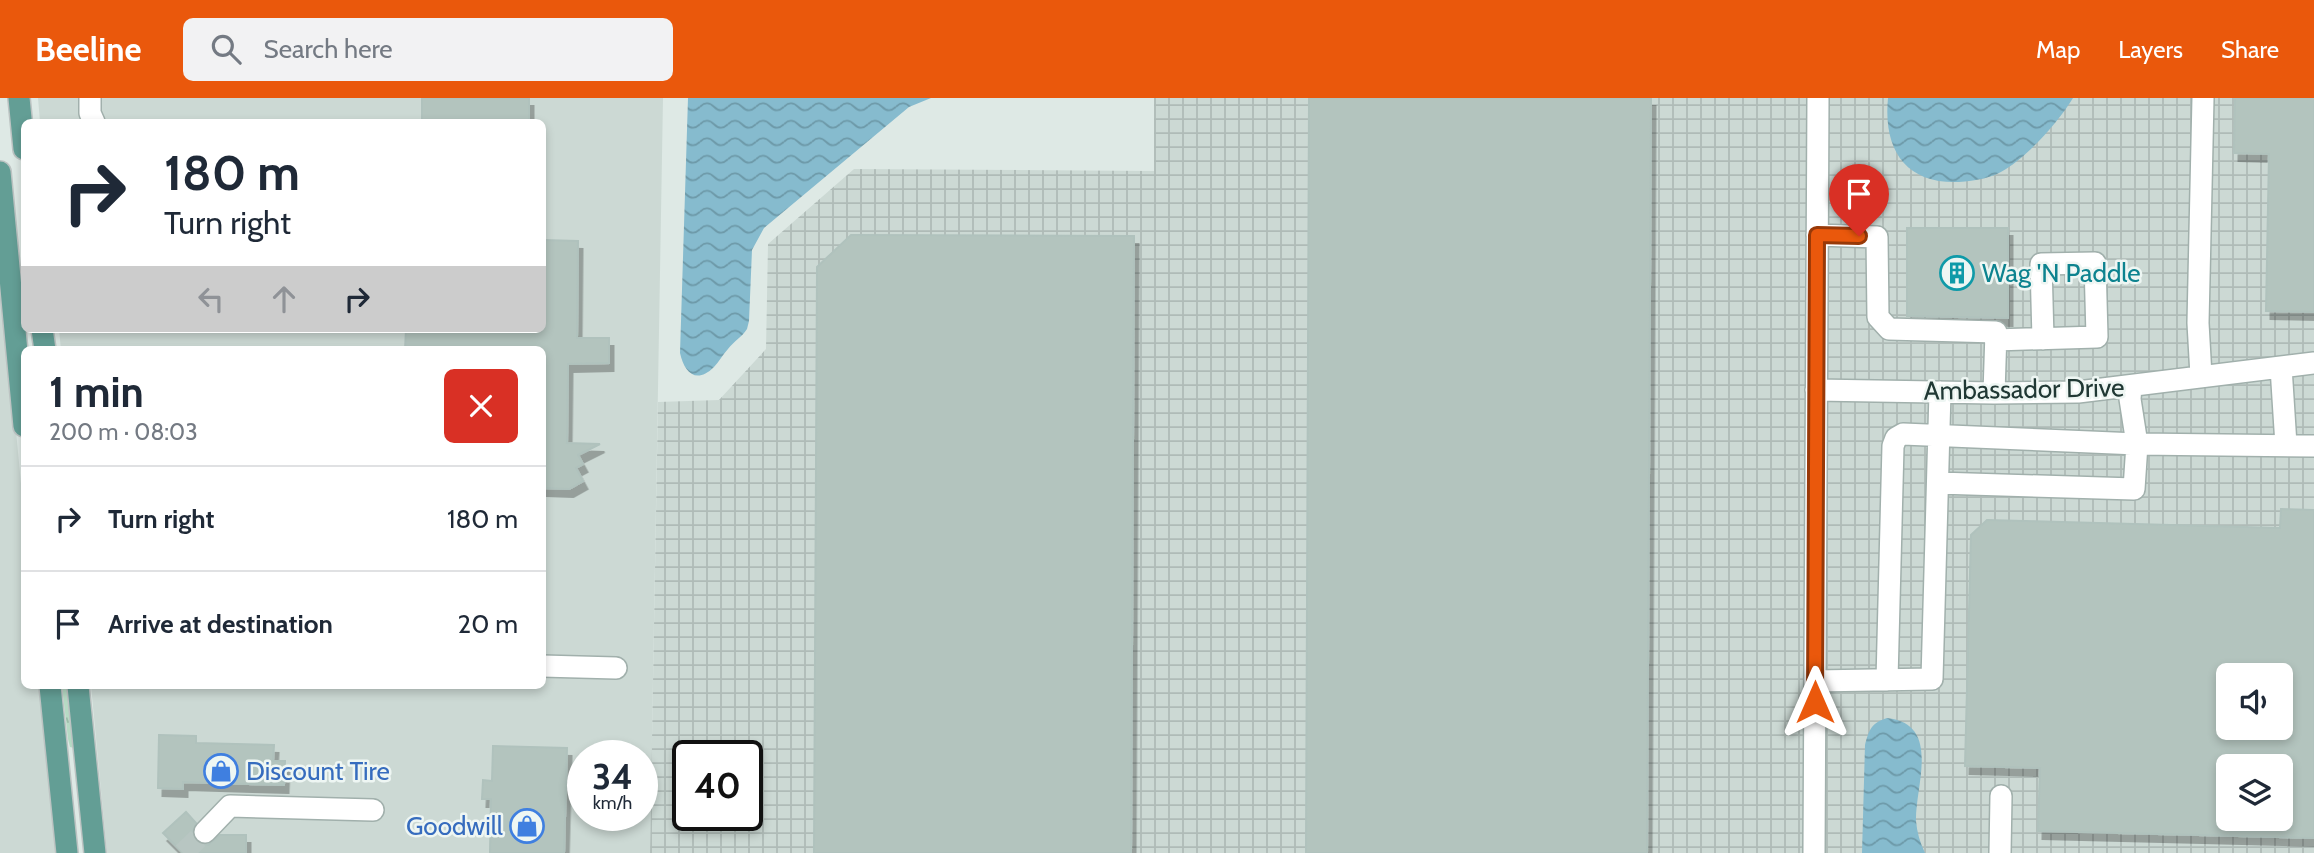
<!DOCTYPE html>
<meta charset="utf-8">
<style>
body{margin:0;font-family:Cabin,sans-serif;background:#f2f2f3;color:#1f2937;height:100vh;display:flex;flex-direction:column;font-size:26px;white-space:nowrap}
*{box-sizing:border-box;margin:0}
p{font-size:23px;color:#747a83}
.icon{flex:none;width:38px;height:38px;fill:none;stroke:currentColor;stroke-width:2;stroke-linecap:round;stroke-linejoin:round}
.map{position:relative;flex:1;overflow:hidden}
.panel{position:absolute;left:21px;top:248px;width:525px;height:343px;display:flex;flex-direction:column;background:#fff;border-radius:10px;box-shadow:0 4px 10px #0003}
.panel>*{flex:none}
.banner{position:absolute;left:21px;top:21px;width:525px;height:214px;border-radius:10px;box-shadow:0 4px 10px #0003;background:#fff;color:#1f2937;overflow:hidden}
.buttons{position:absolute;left:2216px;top:565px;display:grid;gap:14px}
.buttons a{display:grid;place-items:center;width:77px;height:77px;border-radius:10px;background:#fff;box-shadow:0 4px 10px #0003;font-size:35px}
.speed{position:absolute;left:567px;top:642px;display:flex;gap:14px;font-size:35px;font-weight:700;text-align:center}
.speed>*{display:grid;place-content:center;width:91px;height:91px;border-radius:50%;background:#fff;box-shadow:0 4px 10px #0003;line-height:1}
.speed small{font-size:18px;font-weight:400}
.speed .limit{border:4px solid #111;border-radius:10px;background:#fff;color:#111}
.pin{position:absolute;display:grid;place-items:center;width:60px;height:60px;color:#fff;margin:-72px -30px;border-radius:50% 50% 50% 0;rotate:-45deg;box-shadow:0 0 7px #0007}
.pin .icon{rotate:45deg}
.me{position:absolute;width:77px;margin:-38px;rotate:0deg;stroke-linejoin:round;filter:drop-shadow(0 0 5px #0008)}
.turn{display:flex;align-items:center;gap:24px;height:147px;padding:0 28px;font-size:32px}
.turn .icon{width:91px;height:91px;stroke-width:2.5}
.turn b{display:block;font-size:49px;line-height:60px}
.lanes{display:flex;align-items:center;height:66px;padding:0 28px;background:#0003;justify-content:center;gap:35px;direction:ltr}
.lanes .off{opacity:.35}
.round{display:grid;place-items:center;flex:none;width:74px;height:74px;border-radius:10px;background:#f2f2f3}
.overview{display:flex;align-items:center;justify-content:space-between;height:119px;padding:0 28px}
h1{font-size:42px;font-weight:700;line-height:52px}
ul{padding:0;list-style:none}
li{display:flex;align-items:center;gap:21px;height:105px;padding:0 28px;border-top:2px solid #e0e1e3}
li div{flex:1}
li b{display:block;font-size:26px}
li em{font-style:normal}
header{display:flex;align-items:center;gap:42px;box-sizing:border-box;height:98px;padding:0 35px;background:#ea580c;color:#fff}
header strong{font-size:33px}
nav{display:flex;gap:38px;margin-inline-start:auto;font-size:24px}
.search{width:490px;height:63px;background:#f2f2f3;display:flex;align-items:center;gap:18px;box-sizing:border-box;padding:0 24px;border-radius:10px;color:#747a83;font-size:26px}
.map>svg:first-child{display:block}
.built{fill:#ccd9d4;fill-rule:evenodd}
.industrial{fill:url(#industrial-grid);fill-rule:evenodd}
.grass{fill:url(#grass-tufts)}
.water{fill:url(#water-waves)}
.building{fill:#b3c4be;stroke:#b0c2bd;stroke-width:2;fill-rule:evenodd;filter:url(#shadow)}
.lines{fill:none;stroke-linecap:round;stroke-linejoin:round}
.minor-tunnel{stroke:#b8c6c2;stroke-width:21;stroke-dasharray:21 10;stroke-linecap:butt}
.minor-casing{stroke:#a1b0ac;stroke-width:24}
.major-casing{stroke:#bcc3c2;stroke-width:24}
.minor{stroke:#fff;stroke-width:21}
.major{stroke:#639e95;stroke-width:21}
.route-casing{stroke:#983908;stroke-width:18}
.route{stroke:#ea580c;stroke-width:12}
.labels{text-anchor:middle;stroke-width:5;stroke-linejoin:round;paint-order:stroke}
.culture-label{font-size:26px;fill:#0d838f;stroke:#eef6f3;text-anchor:start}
.street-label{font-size:26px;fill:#203834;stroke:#eef6f3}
.shop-label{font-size:26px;fill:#366cbe;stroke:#eef6f3;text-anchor:start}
</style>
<header>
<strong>Beeline</strong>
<div class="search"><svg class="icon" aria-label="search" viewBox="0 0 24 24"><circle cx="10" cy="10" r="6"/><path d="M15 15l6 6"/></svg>Search here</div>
<nav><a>Map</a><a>Layers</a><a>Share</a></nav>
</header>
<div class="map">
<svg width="2314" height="755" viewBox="0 0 2314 755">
<defs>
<pattern id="industrial-grid" width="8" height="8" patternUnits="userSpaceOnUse" patternTransform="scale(1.75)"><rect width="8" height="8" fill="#ccd9d4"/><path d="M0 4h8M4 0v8" fill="none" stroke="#afbbb7"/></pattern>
<pattern id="grass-tufts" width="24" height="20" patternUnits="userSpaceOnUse" patternTransform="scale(1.75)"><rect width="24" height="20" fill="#b6dac4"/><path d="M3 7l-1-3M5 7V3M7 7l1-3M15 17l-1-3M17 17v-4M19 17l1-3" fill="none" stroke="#9cbca9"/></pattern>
<pattern id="water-waves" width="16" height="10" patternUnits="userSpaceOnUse" patternTransform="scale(1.75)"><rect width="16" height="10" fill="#86bbce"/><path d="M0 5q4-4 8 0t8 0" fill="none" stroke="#6d99a8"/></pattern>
<filter id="shadow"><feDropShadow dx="4.5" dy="8" stdDeviation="0" flood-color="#0004"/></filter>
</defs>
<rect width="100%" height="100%" fill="#dee9e5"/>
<!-- built -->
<path class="built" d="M38 0H663L650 755H107L91 588H542V252H61L59 231H542V24H40ZM583 658H642V718H583Z
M0 165 24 417V588H41L57 755H0Z"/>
<!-- industrial -->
<path class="industrial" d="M1154 0H2314V755H650L658 304 719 302 766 251 768 146 854 71 1154 73ZM2228 578H2280V630H2228ZM688 658H747V718H688ZM2228 668H2280V721H2228Z"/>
<!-- grass -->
<path class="grass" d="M62 588H70L75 648 74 650 70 649 68 641Z"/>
<!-- water -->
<path class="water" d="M688 0H931L909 9 764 130 752 152 749 223 747 231C742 239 734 243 728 251 723 256 719 264 714 269 696 287 684 274 680 255Z
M1888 0H2073C2059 23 2029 57 2006 71 1993 80 1975 83 1959 84 1905 86 1883 51 1888 0Z
M1887 620C1942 626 1915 688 1916 723 1917 734 1920 745 1925 755H1862L1865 647C1869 632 1871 625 1887 620Z"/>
<!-- building -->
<path class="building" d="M422 0H529V24H422Z
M1309 0H1651L1647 755H1306Z
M2235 0H2314V214L2266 213 2269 56 2234 55Z
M1907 130H2008V220L1907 218Z
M851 137 1134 138 1131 755H814L817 169Z
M542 142 578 143 577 240H609V265L568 266 567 345 600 346 578 357 583 366 576 370 583 383 569 391 542 390V252H405L406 231H542Z
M2281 411 2314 412V740L2038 733 2040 670 1965 668 1971 437 1987 422 2280 430ZM2228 578H2280V630H2228ZM2228 668H2280V721H2228Z
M159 637 196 638V645L274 647 273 663H285L284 687 183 684V691L158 690Z
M493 648 567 650 564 755H490L491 701H482L483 682 492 683Z
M186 714 196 725 192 737 196 744 208 747 220 737H246V755H183L163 735Z"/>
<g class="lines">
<!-- minor-tunnel -->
<path class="minor-tunnel" d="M183 755 205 734"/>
<!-- minor casing -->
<g class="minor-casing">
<path id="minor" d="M90 0V15L94 24
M1817 137 1877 139 1878 219 1889 231 1996 234 1994 295
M1995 242 2097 239 2095 165 2041 166 2043 241
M2281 269 2286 347
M2201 278 2198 225 2203 0
M1816 292 1994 295 2078 294 2314 265
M1938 385 2134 391 2137 346 2130 301 2131 289
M542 568 616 570
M1887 582 1893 348 1896 340 1903 336 2137 346 2314 348
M1815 583 1932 581 1940 294
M205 734 230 708 373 712
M1814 755 1818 0
M2000 755 2001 698"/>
</g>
<!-- major casing -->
<g class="major-casing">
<path id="major" d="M19 0 24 51
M0 74 24 328
M42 231 45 252
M50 588 67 755
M78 588 95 755"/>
</g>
<!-- minor -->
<use href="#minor" class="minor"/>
<!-- major -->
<use href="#major" class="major"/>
</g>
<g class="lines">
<!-- route casing -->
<g class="route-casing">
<path id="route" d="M1815 604 1817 137 1859 138"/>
</g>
<!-- route -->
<use href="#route" class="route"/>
</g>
<!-- icons -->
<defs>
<g id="building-ring" transform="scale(1.75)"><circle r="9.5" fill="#eef6f3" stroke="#0f9aa8" stroke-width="1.5"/><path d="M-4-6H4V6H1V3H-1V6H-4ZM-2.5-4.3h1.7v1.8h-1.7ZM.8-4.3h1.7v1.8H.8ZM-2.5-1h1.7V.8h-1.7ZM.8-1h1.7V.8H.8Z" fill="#0f9aa8"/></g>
<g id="shop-ring" transform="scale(1.75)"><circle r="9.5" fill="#eef6f3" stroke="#3f7fe0" stroke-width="1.5"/><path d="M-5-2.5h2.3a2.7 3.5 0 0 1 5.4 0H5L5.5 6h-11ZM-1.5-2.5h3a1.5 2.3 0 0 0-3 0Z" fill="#3f7fe0"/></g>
</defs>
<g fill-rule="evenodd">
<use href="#building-ring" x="1957" y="175"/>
<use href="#shop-ring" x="221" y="673"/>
<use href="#shop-ring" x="527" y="728"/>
</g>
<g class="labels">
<!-- culture labels -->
<g class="culture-label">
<text x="1982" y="184">Wag 'N Paddle</text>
</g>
<!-- street labels -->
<g class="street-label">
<text transform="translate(2024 291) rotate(-1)" y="9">Ambassador Drive</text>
</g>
<!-- shop labels -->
<g class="shop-label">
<text x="246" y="682">Discount Tire</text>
<text x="503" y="737" text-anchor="end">Goodwill</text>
</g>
</g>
</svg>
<div class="buttons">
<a><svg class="icon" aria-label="sound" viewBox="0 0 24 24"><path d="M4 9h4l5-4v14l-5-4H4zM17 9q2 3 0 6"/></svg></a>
<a><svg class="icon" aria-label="layers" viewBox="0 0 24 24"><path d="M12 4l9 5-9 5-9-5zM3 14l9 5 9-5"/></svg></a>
</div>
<div class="speed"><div>34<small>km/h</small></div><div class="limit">40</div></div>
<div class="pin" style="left:1859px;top:138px;background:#d93025"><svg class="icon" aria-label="arrive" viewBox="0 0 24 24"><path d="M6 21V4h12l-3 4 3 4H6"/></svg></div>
<svg class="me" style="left:1815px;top:604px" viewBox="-20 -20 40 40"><path d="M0-17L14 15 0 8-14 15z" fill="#ea580c" stroke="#fff" stroke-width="4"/></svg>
<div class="banner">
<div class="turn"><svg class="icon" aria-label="right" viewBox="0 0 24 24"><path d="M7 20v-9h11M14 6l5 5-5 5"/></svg><div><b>180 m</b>Turn right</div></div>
<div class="lanes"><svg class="icon off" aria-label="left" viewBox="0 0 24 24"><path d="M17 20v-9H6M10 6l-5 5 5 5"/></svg><svg class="icon off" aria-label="ahead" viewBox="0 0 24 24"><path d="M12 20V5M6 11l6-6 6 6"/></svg><svg class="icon" aria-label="right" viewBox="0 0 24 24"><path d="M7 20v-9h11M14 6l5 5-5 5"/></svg></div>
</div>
<section class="panel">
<div class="overview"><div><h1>1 min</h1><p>200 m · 08:03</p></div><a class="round" style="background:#d93025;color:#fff"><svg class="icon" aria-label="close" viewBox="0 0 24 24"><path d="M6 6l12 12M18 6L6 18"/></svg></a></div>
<ul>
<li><svg class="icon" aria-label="right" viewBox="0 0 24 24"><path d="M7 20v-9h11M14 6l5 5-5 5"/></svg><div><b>Turn right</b></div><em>180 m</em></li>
<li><svg class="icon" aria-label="arrive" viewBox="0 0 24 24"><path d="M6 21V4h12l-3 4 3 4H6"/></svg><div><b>Arrive at destination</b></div><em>20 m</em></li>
</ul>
</section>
</div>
